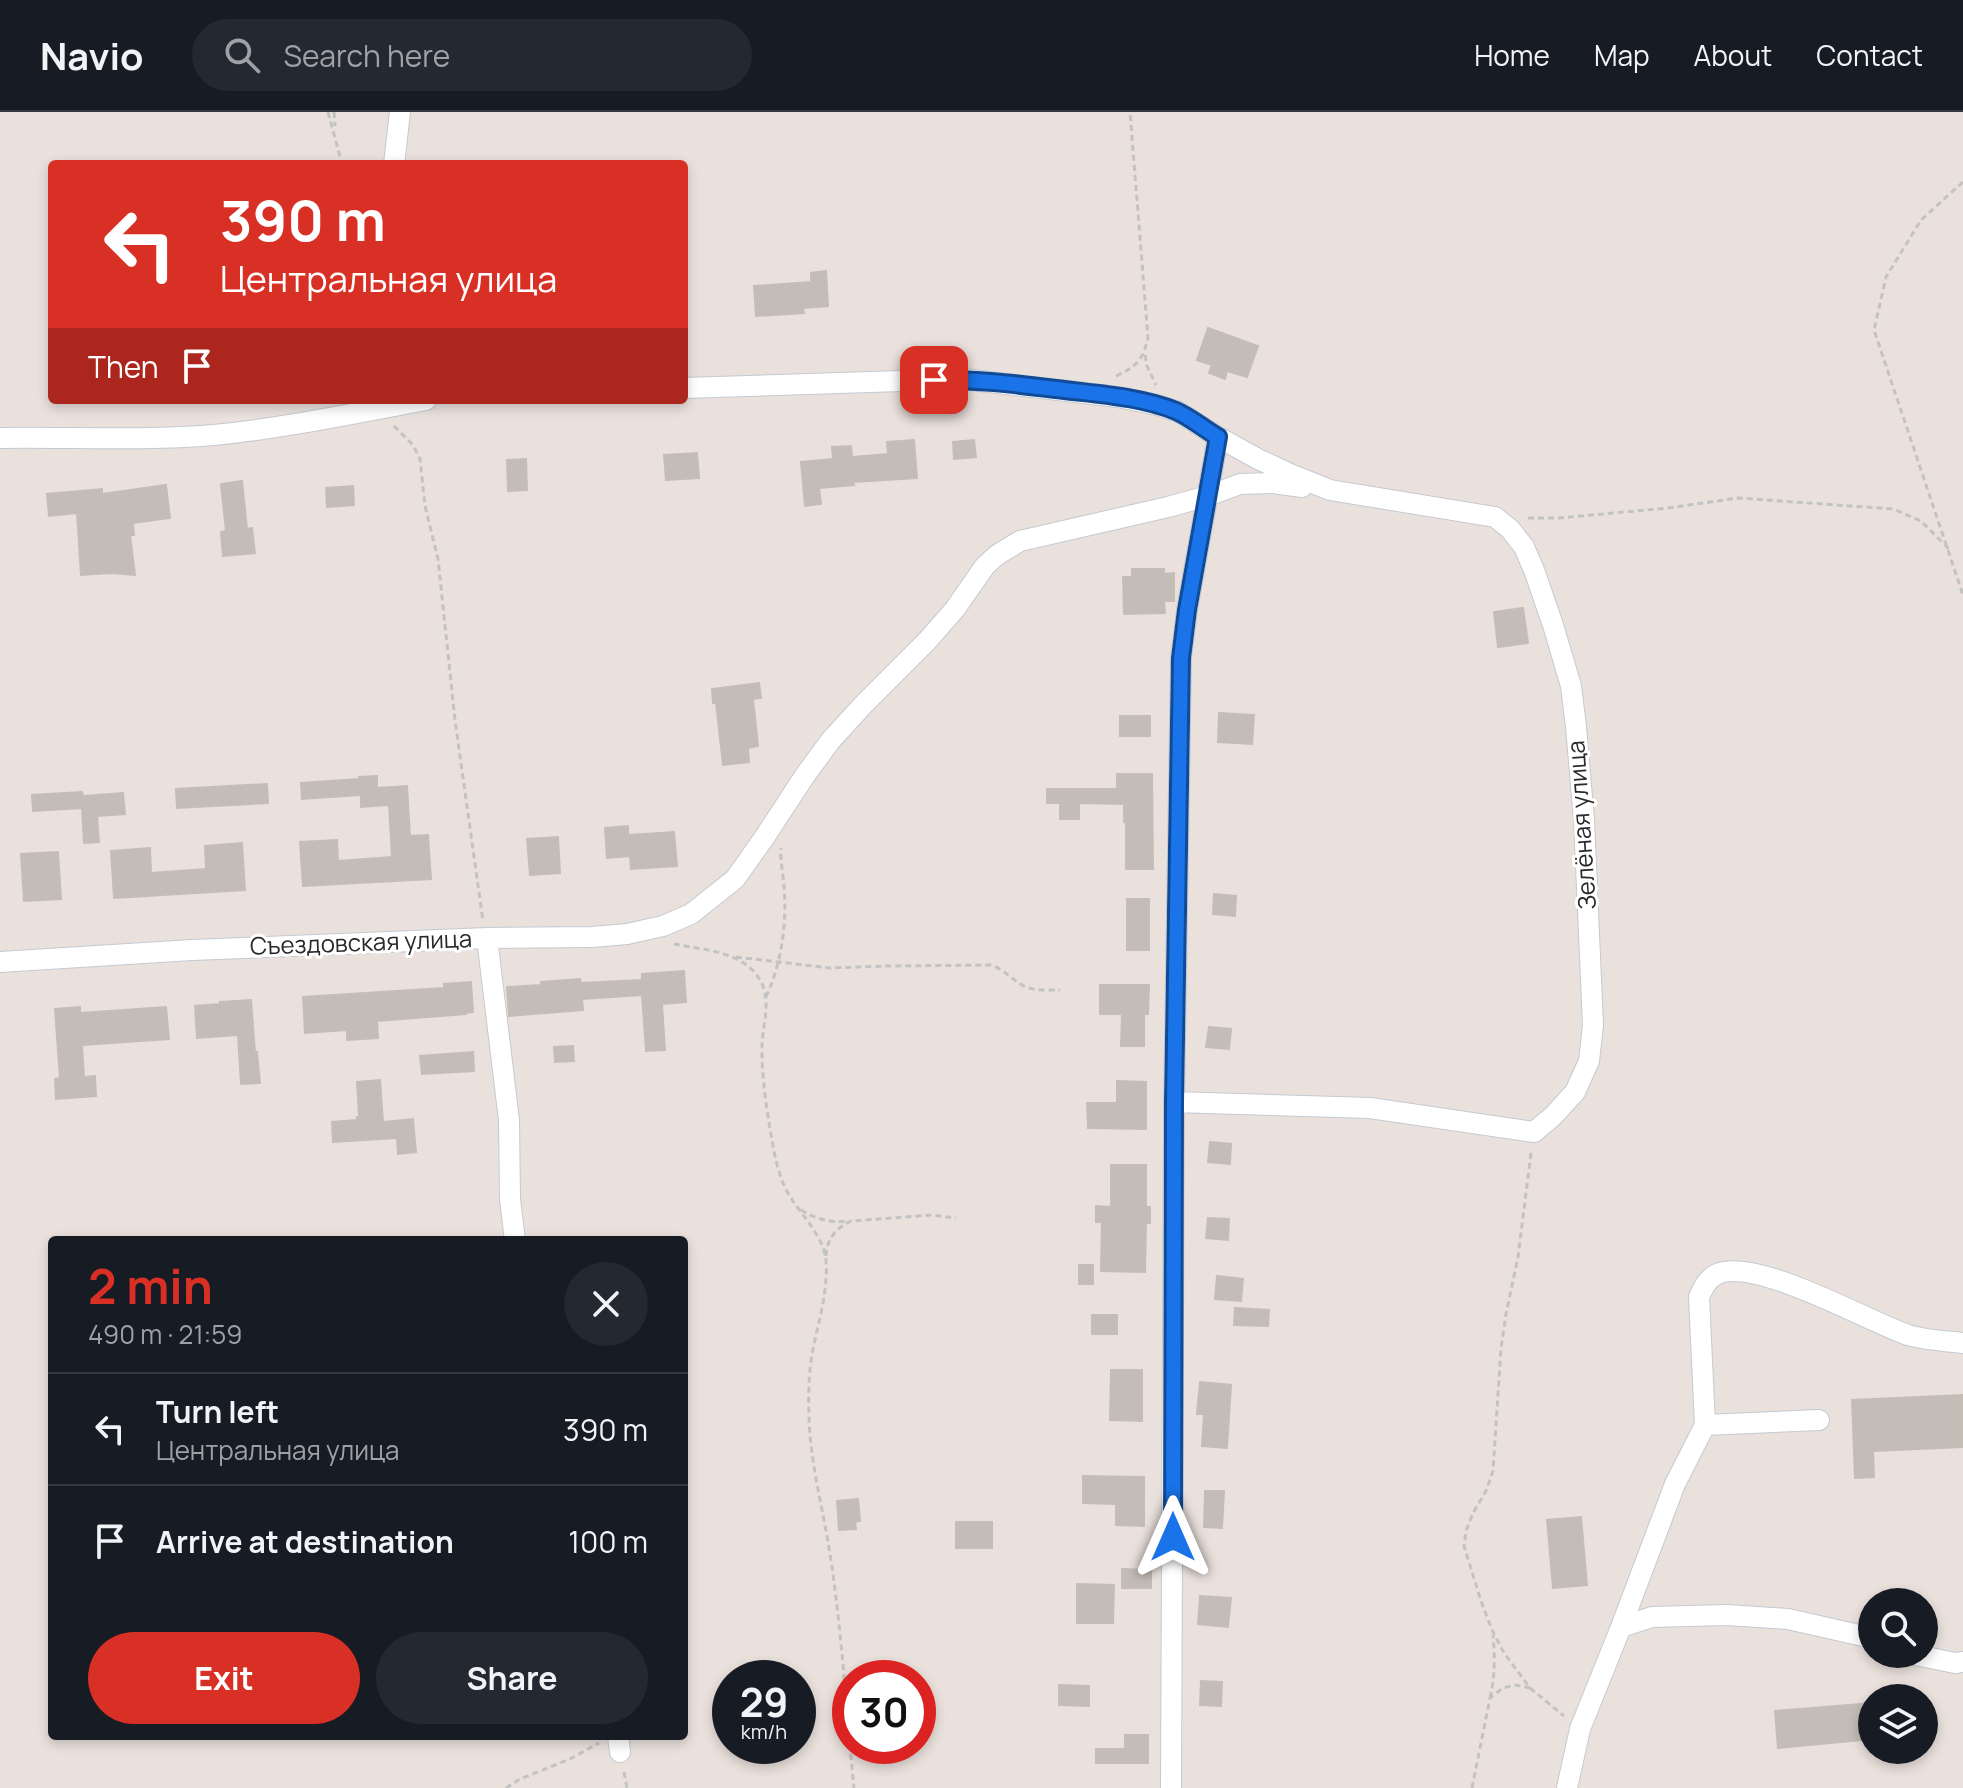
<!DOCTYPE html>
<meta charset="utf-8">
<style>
body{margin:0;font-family:Manrope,sans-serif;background:#242831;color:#f1f3f6;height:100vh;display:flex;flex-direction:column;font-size:30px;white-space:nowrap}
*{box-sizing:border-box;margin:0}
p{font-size:26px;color:#9ea1a6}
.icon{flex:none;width:44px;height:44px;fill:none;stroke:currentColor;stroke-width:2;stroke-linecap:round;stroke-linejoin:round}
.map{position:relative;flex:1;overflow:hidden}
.drawer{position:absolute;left:48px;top:1124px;width:640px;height:504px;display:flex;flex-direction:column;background:#171b24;border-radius:8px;box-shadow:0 4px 12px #0003}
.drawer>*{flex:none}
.banner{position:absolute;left:48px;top:48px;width:640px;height:244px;border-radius:8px;box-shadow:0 4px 12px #0003;background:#d93025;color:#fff;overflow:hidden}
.controls{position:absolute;left:1858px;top:1476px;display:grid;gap:16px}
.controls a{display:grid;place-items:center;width:80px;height:80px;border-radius:50%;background:#171b24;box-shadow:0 4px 12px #0003;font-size:40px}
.speed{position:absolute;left:712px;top:1548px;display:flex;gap:16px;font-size:40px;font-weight:700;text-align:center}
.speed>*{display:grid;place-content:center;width:104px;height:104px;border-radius:50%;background:#171b24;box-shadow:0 4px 12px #0003;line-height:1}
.speed small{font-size:20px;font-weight:400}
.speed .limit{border:12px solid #d22;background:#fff;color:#111}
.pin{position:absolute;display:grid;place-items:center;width:68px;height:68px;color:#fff;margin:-34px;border-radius:16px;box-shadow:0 4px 12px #0006}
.me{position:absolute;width:88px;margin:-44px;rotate:0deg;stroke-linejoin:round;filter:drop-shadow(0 0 6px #0008)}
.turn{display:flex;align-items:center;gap:28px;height:168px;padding:0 40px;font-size:36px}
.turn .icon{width:104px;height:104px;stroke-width:2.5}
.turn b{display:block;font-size:56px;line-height:68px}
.then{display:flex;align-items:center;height:76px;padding:0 40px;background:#0003;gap:16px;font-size:30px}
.round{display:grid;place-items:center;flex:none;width:84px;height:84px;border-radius:42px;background:#242831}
.headline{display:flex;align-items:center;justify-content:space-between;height:136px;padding:0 40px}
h1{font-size:48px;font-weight:700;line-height:60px;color:#d93025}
.action{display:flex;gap:16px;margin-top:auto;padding:16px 40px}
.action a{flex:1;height:92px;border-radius:48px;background:#d93025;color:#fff;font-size:32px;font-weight:700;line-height:92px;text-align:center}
.action a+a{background:#242831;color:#f1f3f6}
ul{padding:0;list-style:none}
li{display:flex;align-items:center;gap:24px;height:112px;padding:0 40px;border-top:2px solid #363941}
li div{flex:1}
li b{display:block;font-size:30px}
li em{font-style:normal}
header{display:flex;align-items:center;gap:48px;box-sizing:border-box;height:112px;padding:0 40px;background:#171b24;border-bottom:2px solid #363941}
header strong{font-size:38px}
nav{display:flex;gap:44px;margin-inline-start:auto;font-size:28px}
.search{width:560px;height:72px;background:#242831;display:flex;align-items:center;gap:20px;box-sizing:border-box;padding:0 28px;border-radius:44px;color:#9ea1a6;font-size:30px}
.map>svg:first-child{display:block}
.building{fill:#c3bdb8;stroke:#c5bdb6;stroke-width:2}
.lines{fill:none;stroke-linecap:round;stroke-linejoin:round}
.minor-casing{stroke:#c4cad2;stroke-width:22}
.path{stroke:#c3c3c3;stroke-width:3;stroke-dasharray:6 4;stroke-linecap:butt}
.minor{stroke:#fff;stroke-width:20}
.route-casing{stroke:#114b97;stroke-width:20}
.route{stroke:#1a73e8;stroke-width:14}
.labels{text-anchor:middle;stroke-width:6;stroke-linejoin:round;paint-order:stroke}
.street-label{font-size:24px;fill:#292929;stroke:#fff}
</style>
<header>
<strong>Navio</strong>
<div class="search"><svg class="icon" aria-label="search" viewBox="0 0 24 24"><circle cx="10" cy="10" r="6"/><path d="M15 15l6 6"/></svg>Search here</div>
<nav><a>Home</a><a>Map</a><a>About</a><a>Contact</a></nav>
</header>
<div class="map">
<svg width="1963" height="1676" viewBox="0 0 1963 1676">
<rect width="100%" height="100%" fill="#eae1dc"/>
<!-- building -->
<path class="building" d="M826 159 828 194 803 196 804 201 756 204 754 174 811 170V161Z
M1208 216 1258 234 1247 265 1227 259 1225 267 1209 261 1212 253 1197 248Z
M914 328 917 366 853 370 854 373 819 376 821 392 805 394 801 350 833 347 832 335 851 334 852 345 888 342 887 330Z
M974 328 976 345 954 347 953 330Z
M697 341 699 366 666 368 664 343Z
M526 347 527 378 508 379 507 348Z
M242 369 247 417 252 416 255 441 223 444 221 420 226 419 221 372Z
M166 373 170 406 133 411 134 423H130L135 463 110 461 81 463 77 401 49 404 47 382 102 377V382Z
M353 374 354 393 327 395 326 376Z
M1132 457H1164V462L1174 461V489H1164L1165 501 1124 502 1123 465H1132Z
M1523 496 1528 531 1498 535 1494 500Z
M759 571 761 586 753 587 758 634 748 636 749 650 723 653 716 591H713L712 577Z
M1219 601 1254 603 1252 632 1218 630Z
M1120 604H1150V624H1120Z
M1117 662H1152L1153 757H1126V711L1124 710V692L1079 691V707H1060V691H1047V677H1117Z
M377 664V676L407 674 410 724 428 723 431 767 303 774 300 730 337 728 338 749 392 745 389 693 361 695V683L302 687 301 671 359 667V665Z
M267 672 268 691 177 696 176 677Z
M82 680 83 684 123 681 125 702 97 704 99 730 84 731 82 696 33 699 32 683Z
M628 714V723L674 720 677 754 631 757 630 744 607 746 605 716Z
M558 725 560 761 530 763 527 727Z
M242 731 245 778 114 786 111 739 150 736 151 761 206 757 205 734Z
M58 740 61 787 24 789 21 742Z
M1214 782 1236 784 1235 804 1213 802Z
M1127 787H1149V838H1127Z
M684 859 686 890 662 892 665 938 646 939 642 883 582 887 583 898 509 904 507 875 541 873V870L580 867 581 871 642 868V862Z
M471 870 473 900 466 901V902L377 909 378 926 347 928V918L305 921 303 885 444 876V872Z
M1100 873H1149L1148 902H1144V934H1121L1122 902H1100Z
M251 888 255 940H257L260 971 241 972 238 923 197 926 195 894 220 892V890Z
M80 895V901L166 895 169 927 82 933 84 965 95 964 96 984 56 987 55 967 60 966 55 897Z
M1209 915 1231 917 1229 937 1206 935Z
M573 934 574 949 555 950 554 935Z
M473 940 474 959 422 962 420 944Z
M380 968 383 1010 413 1007 416 1040 398 1042 397 1026 333 1030 332 1010 357 1008V1005H359L357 970Z
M1117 969 1146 970V1017L1088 1016 1087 991H1117Z
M1210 1030 1231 1032 1230 1052 1208 1050Z
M1111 1053H1146V1095H1150V1111H1146L1145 1160 1101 1159 1102 1110H1096V1094L1111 1095Z
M1208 1106 1229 1107 1228 1128 1206 1126Z
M1079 1153H1093V1172H1079Z
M1217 1164 1243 1167 1241 1189 1215 1187Z
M1235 1196 1269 1198 1268 1214 1234 1213Z
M1092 1203H1117V1222H1092Z
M1111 1258H1142V1309L1110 1308Z
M1200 1270 1231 1273 1227 1336 1202 1334 1204 1302H1197Z
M1963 1283V1335L1873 1339 1874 1365 1855 1366 1852 1288Z
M1083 1364 1144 1365V1414L1116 1413V1392L1083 1391Z
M1205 1379H1224L1222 1416 1204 1415Z
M858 1387 860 1409 855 1410 856 1417 839 1418 837 1389Z
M1581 1405 1587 1473 1553 1476 1547 1408Z
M956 1410H992V1436H956Z
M1122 1457 1151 1458V1476H1122Z
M1077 1472 1114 1473 1113 1511H1077Z
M1200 1484 1231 1486 1228 1515 1198 1512Z
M1201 1569 1222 1570 1221 1594 1200 1593Z
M1059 1573 1089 1574V1594L1059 1593Z
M1872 1591V1627L1778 1636 1775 1599Z
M1125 1623H1148V1651H1096V1637H1125Z"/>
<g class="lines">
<!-- minor casing -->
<g class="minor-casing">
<path id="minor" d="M394 52 400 0
M684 276 963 267 1118 285 1157 293 1179 300 1218 325 1258 347 1290 362 1330 378 1495 405 1510 417 1524 435 1534 458 1553 513 1571 574 1576 615 1584 708 1593 913 1589 949 1575 980 1553 1004 1534 1020 1370 996 1174 990
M0 326C71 325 143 329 214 323 286 316 355 301 426 288
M487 826 509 1008 510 1087 515 1128
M0 850 192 838 487 826 592 825 627 822 663 814 691 802 735 767 764 726 806 662 831 628 864 592 927 529 955 497 985 454 997 443 1020 429 1168 395 1208 384 1240 372 1273 371 1302 375
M1705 1313 1819 1308
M1621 1515 1675 1372 1705 1313 1699 1185C1703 1176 1707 1167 1717 1162 1756 1145 1867 1209 1908 1223 1925 1228 1945 1229 1963 1231
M1911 1542 1955 1551 1963 1550
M618 1624 620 1640
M1171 1676 1174 990 1181 546 1187 498 1218 325
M1567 1676 1580 1617 1621 1515 1652 1505 1727 1503 1788 1507 1872 1526"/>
</g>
<!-- path -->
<path class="path" d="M328 0 342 52
M334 0 335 14
M1963 70 1921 108 1886 165 1874 218 1963 483
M1145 243 1147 254 1156 273
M1116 264C1136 255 1143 248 1148 226L1130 0
M394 314 413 333 420 347 425 394 438 447 455 608 483 809
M1528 406H1559L1668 396 1738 386 1893 397 1921 409 1949 437
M674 832C704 838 743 839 760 868 773 890 761 916 762 939 762 965 766 992 770 1017 774 1040 778 1067 791 1086 803 1105 824 1125 826 1149 828 1177 820 1205 814 1232 809 1255 808 1281 809 1304 810 1351 823 1396 830 1442 842 1519 846 1598 854 1676
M736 845 830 856 886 854 991 853C1005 858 1013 869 1026 875 1037 879 1049 878 1060 878
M766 885C782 850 787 811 784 773 783 761 780 748 781 736
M1531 1041 1518 1145 1506 1202 1501 1237 1493 1359 1486 1379 1473 1401 1466 1419 1464 1434 1481 1489 1492 1518 1504 1541 1530 1576 1564 1604
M801 1098C816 1107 830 1111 847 1109
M826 1144C827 1127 835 1117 851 1109L932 1103 956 1106
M1490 1586C1495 1565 1495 1545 1493 1523
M624 1660 627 1676
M506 1676 520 1667 570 1647 599 1631
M1472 1676 1490 1586 1503 1576 1515 1573 1530 1576"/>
<!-- minor -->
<use href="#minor" class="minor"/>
</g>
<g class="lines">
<!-- route casing -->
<g class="route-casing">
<path id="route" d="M934 268C975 267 1015 272 1056 277 1095 282 1139 284 1176 299 1190 305 1204 317 1218 325L1187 498 1181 546 1174 990 1173 1425"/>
</g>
<!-- route -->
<use href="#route" class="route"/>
</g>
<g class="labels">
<!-- street labels -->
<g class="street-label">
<text transform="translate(1582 713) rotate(-94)" y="8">Зелёная улица</text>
<text transform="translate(361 831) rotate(-2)" y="8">Съездовская улица</text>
</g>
</g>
</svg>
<div class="controls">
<a><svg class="icon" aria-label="search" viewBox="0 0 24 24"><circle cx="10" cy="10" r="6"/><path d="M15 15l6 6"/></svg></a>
<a><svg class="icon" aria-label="layers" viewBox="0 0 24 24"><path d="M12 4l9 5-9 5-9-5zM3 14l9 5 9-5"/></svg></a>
</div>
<div class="speed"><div>29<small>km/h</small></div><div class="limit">30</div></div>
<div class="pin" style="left:934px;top:268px;background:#d93025"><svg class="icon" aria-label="arrive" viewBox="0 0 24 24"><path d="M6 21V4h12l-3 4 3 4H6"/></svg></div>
<svg class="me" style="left:1173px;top:1425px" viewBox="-20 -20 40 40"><path d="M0-17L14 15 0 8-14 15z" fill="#1a73e8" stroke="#fff" stroke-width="4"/></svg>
<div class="banner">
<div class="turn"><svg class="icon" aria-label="left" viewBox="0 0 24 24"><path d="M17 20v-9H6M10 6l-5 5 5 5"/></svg><div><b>390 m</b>Центральная улица</div></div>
<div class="then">Then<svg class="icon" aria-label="arrive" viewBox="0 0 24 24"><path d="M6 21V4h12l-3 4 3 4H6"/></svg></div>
</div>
<section class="drawer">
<div class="headline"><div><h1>2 min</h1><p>490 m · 21:59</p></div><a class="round"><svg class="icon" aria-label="close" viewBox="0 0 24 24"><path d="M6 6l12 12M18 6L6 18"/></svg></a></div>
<ul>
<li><svg class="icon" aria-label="left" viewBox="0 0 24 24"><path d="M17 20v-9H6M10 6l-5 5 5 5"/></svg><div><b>Turn left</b><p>Центральная улица</p></div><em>390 m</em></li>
<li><svg class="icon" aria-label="arrive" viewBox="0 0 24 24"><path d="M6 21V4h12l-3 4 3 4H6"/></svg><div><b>Arrive at destination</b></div><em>100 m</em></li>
</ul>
<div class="action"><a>Exit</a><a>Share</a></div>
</section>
</div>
